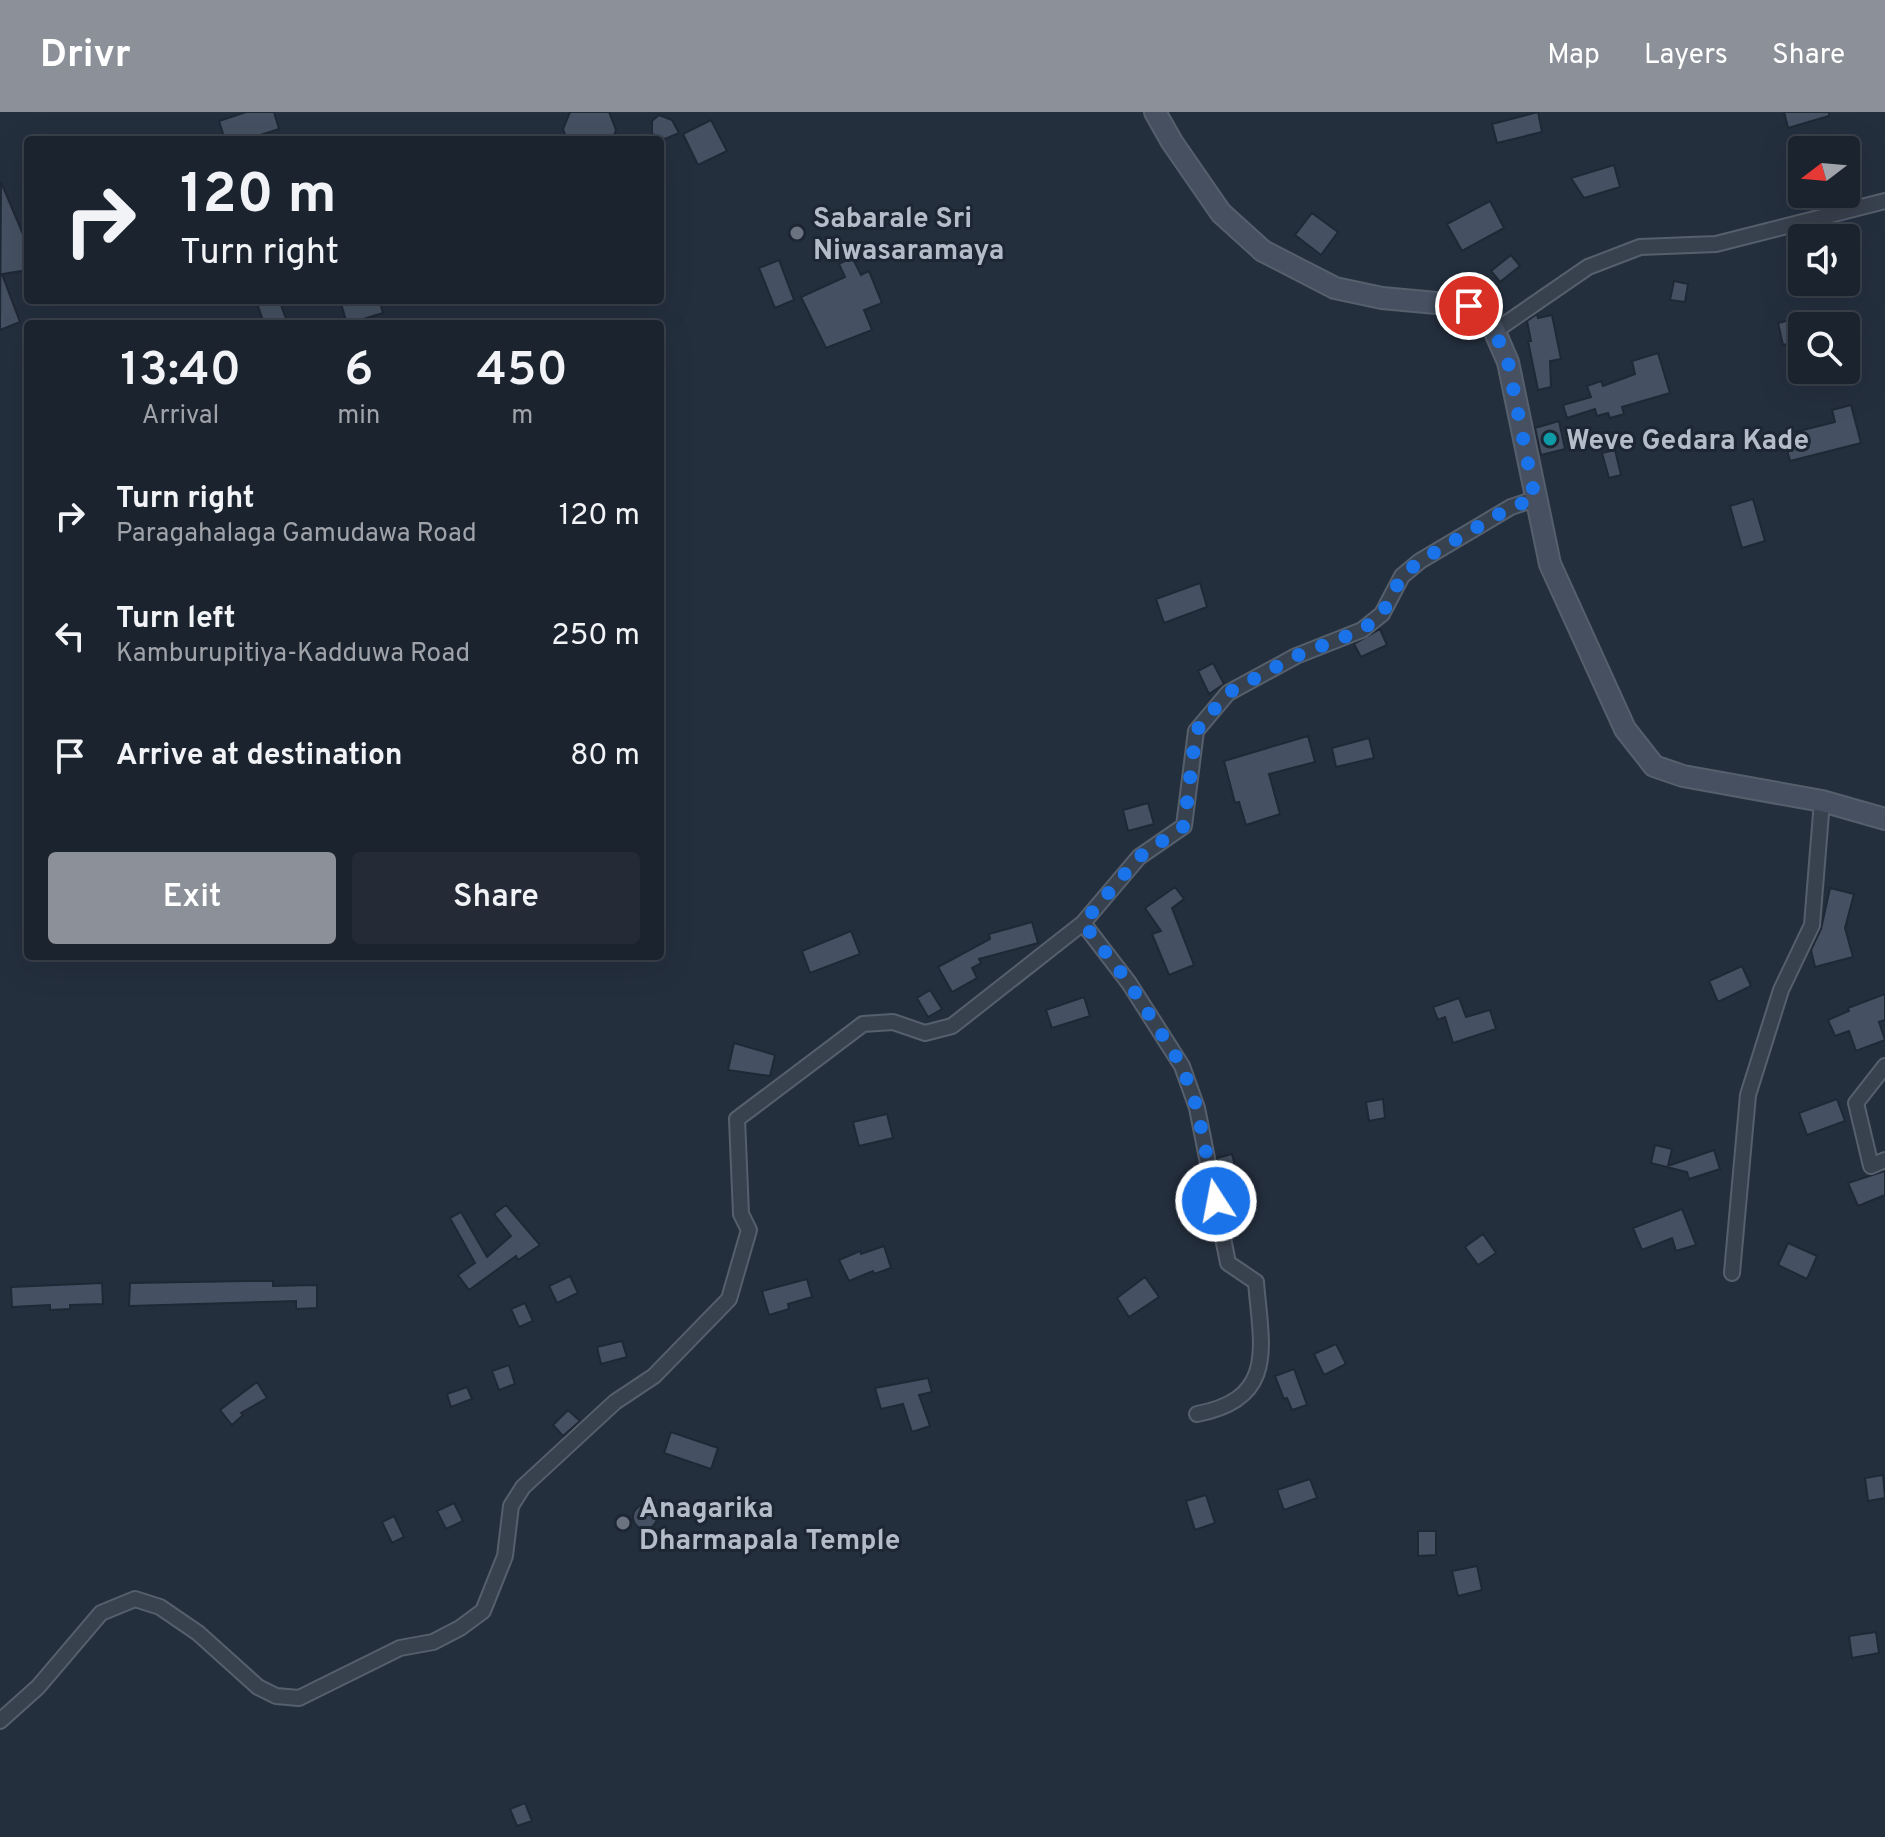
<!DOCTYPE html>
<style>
body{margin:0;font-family:Overpass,sans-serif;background:#242b36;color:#f1f3f6;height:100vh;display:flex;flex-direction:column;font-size:30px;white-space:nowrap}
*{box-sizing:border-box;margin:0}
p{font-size:26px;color:#a0a4aa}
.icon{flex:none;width:44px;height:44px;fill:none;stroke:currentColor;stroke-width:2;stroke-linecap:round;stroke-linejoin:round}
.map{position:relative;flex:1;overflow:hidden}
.panel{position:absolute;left:24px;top:208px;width:640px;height:640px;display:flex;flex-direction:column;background:#1b232e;border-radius:8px;box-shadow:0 8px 32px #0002,0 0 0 2px #39404a}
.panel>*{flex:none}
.guide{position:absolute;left:24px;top:24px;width:640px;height:168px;border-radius:8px;box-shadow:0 8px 32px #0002,0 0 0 2px #39404a;background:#1b232e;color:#f1f3f6;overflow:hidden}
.needle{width:52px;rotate:254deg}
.tools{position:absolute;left:1788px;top:24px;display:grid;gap:16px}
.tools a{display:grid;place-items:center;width:72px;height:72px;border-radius:8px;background:#1b232e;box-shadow:0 8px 32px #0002,0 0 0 2px #39404a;font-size:40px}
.pin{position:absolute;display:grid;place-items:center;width:68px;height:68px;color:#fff;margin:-34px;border:4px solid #fff;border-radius:50%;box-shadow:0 2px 8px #0007}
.me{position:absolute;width:88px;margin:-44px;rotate:349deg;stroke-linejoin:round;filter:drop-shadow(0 0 6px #0008)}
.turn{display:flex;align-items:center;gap:28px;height:168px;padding:0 24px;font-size:36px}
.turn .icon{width:104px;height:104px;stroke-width:2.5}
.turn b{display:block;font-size:56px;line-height:68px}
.eta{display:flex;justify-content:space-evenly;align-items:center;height:136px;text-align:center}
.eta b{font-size:48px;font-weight:600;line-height:56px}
.cta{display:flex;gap:16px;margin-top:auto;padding:16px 24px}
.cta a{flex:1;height:92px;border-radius:8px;background:#8c9099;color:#fff;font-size:32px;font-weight:600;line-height:92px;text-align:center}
.cta a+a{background:#242b36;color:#f1f3f6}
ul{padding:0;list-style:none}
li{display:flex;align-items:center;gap:24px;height:120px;padding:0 24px}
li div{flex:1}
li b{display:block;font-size:30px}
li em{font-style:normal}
header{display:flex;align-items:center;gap:48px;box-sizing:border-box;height:112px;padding:0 40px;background:#8c9099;color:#fff}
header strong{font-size:38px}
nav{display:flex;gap:44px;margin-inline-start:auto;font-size:28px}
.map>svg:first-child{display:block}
.building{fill:#455162;stroke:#1f2835;stroke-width:2}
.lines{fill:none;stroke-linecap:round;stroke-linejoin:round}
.minor-casing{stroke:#565f6c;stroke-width:18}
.secondary-casing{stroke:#565f6c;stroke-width:24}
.minor{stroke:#38414e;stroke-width:14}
.secondary{stroke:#465061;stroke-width:20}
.route{stroke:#1a73e8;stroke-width:14;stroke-dasharray:0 25.2}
.worship-dot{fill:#6b7280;stroke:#1d2633;stroke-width:3}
.culture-dot{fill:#0f9aa8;stroke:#1d2633;stroke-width:3}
.labels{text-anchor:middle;stroke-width:6;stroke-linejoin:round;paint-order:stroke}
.poi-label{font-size:28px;font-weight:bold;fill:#b4bcc9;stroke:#1d2633;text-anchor:start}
</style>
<header>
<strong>Drivr</strong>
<nav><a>Map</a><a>Layers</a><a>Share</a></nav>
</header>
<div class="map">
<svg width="1885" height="1725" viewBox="0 0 1885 1725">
<rect width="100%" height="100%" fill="#242f3e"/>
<!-- building -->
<path class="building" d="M246 0H274L279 17 245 28H225L219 9Z
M570 0H609L616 18 612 28H567L563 17Z
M1538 0 1542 20 1497 31 1492 12Z
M1784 0H1829V4L1788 16Z
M659 3 672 8 679 21 665 27 652 22V9Z
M711 8 727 39 698 53 683 22Z
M1614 53 1620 75 1584 86 1571 66Z
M1 70 28 134V158L2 162 20 210 0 218Z
M1490 89 1504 116 1462 139 1447 112Z
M1312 101 1338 120 1321 143 1295 123Z
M1511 143 1520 154 1500 170 1491 159Z
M852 145 861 163 869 159 882 191 864 198 872 218 826 236 801 185 845 165 839 152Z
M779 148 794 188 775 196 759 156Z
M1674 169 1688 172 1685 190 1670 188Z
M256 188H279L287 209 264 212Z
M340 188H379L383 201 347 212Z
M1537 202 1538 206 1552 203 1561 247 1550 249 1551 275 1538 278 1528 229H1531L1527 209Z
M1802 205V229L1783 233 1778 211Z
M1658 241 1670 281 1622 295 1624 302 1610 306 1608 301 1597 304 1595 297 1567 306 1563 293 1591 285 1587 274 1601 269 1603 274 1635 262 1632 249Z
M1851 293 1861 331 1790 349 1783 323 1835 310 1832 298Z
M1559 309 1565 337 1541 343 1535 316Z
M1615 338 1621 363 1609 366 1602 341Z
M1753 387 1765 429 1742 436 1730 394Z
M1200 471 1207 495 1164 511 1156 487Z
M1380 517 1387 533 1361 545 1354 532Z
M1213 551 1224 572 1209 582 1198 559Z
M1308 624 1315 650 1269 662 1280 702 1246 713 1239 690 1235 691 1224 649Z
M1369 626 1374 646 1336 655 1332 636Z
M1148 691 1154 712 1128 719 1123 698Z
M1175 775 1184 787 1172 796 1194 853 1169 863 1152 822 1161 819 1145 796Z
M1830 776 1854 782 1845 816 1853 845 1815 855 1811 838 1821 817Z
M1032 810 1038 831 979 847 981 851 972 856 977 866 952 880 938 855 990 827 989 822Z
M851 819 860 842 810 861 802 839Z
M1742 854 1751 874 1718 890 1709 869Z
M930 878 942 897 928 905 917 886Z
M1885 882V908L1879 910 1885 928 1856 939 1849 919 1835 924 1828 908 1849 899 1848 896Z
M1084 885 1090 904 1052 916 1046 898Z
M1459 886 1466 905 1490 898 1496 917 1453 931 1445 905 1438 908 1433 895Z
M734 931 775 943 770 964 728 958Z
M1383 987 1385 1006 1369 1009 1366 990Z
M1837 987 1845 1009 1807 1023 1799 1001Z
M887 1002 893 1026 859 1034 853 1010Z
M1655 1033 1672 1037 1668 1054 1714 1038 1720 1057 1689 1067 1687 1060 1651 1051Z
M1232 1042 1243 1084 1226 1088 1217 1046Z
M1885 1059V1083L1858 1094 1848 1071Z
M506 1093 540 1133 518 1148 516 1144 469 1178 458 1163 475 1151 450 1106 461 1100 487 1145 511 1124 494 1102Z
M1682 1097 1696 1133 1676 1139 1672 1126 1642 1138 1633 1116Z
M1483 1122 1496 1141 1478 1153 1465 1135Z
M1788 1131 1817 1144 1807 1167 1778 1153Z
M884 1134 891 1156 874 1162 873 1159 849 1169 839 1148 860 1139 861 1142Z
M570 1164 578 1181 557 1191 549 1174Z
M1145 1165 1159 1185 1129 1205 1117 1186Z
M807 1167 812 1185 788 1192 789 1197 769 1203 762 1179Z
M249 1169H273V1174L317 1173V1196L296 1197V1189L129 1194 130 1171Z
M102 1171 103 1192 70 1193V1197L50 1198V1193L12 1195 11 1175Z
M525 1191 533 1209 519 1215 511 1197Z
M622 1229 627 1245 601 1252 597 1235Z
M1336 1232 1346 1252 1324 1263 1314 1242Z
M509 1253 515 1272 499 1278 492 1259Z
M1294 1257 1307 1293 1292 1298 1287 1286 1284 1287 1275 1264Z
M928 1266 932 1280 919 1283 930 1314 912 1320 903 1292 881 1297 875 1276Z
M257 1270 267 1286 241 1301 243 1303 232 1313 220 1298Z
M467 1275 472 1287 451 1295 447 1282Z
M568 1298 580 1309 563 1324 553 1313Z
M671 1320 718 1336 711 1357 664 1341Z
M1883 1363 1885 1386 1868 1389 1865 1366Z
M1310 1367 1317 1386 1284 1398 1277 1378Z
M1206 1383 1215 1411 1195 1418 1186 1389Z
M454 1391 463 1409 446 1417 437 1399Z
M633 1405a12 12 0 1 1 24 0a12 12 0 1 1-24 0Z
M394 1404 404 1425 392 1431 382 1410Z
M1418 1419H1436V1443L1418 1444Z
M1477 1454 1482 1478 1458 1484 1452 1459Z
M1876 1520 1879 1541 1852 1546 1849 1524Z
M525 1691 532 1709 517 1714 510 1697Z"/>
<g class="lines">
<!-- minor casing -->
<g class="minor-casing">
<path id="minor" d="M1495 219 1588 155 1640 135 1716 132 1885 89
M1083 811 1129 871 1182 954 1197 996 1228 1151 1256 1170C1261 1233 1278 1287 1197 1302
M1885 954 1856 991 1871 1054 1885 1048
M1732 1161 1748 983 1781 878 1812 813 1822 689
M0 1609 38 1575 101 1501 135 1487 160 1495 198 1521 258 1575 276 1584 299 1586 400 1536 433 1530 460 1516 483 1499 505 1444 511 1394 523 1375 615 1290 654 1264 729 1187 749 1118 741 1102 737 1007 863 912 893 910 925 921 952 914 1083 811 1139 745 1184 714 1196 619 1228 581 1296 544 1362 518 1382 502 1402 464 1420 449 1511 395 1535 387"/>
</g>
<!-- secondary casing -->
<g class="secondary-casing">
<path id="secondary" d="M1155 0 1172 30 1221 101 1263 139 1335 176 1382 186 1469 194 1488 204 1508 250 1550 452 1625 617 1654 654 1683 664 1822 689 1885 707"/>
</g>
<!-- minor -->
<use href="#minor" class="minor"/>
<!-- secondary -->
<use href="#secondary" class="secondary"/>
</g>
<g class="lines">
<!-- route -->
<path class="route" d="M1216 1089 1197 996 1182 954 1129 871 1083 811 1139 745 1184 714 1196 619 1228 581 1296 544 1362 518 1382 502 1402 464 1420 449 1511 395 1535 387 1508 250 1488 204 1469 194"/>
</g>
<!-- markers -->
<g class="worship-dot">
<circle cx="797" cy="121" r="8"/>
<circle cx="623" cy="1411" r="8"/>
</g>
<circle class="culture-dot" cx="1550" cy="327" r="8"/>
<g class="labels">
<!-- poi labels -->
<g class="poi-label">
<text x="813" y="115">Sabarale Sri<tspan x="813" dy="32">Niwasaramaya</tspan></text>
<text x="1566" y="337">Weve Gedara Kade</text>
<text x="639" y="1405">Anagarika<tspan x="639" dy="32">Dharmapala Temple</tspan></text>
</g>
</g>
</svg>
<div class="tools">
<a><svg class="needle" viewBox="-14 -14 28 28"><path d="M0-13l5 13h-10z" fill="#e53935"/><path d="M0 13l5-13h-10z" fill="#a0a4aa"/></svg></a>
<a><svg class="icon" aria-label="sound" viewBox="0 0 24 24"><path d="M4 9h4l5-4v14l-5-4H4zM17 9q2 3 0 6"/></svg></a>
<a><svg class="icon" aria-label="search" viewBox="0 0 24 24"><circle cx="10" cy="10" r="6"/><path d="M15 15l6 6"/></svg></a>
</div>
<div class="pin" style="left:1469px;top:194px;background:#d93025"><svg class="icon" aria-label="arrive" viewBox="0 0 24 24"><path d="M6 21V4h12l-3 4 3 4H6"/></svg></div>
<svg class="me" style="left:1216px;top:1089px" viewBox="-20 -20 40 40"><circle r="17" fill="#1a73e8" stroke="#fff" stroke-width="3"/><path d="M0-11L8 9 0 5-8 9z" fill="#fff"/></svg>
<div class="guide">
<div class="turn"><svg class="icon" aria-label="right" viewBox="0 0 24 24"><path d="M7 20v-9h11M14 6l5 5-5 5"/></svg><div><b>120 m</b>Turn right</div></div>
</div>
<section class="panel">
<div class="eta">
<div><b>13:40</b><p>Arrival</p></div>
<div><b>6</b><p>min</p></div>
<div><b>450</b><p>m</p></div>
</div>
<ul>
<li><svg class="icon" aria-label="right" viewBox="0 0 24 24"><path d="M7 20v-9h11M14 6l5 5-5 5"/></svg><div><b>Turn right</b><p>Paragahalaga Gamudawa Road</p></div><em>120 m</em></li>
<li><svg class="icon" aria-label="left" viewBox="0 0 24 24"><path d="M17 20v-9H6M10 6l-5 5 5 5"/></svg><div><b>Turn left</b><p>Kamburupitiya-Kadduwa Road</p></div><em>250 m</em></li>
<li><svg class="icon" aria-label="arrive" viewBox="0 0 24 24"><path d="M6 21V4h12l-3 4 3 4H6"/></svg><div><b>Arrive at destination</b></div><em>80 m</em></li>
</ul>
<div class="cta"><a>Exit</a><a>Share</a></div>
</section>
</div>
